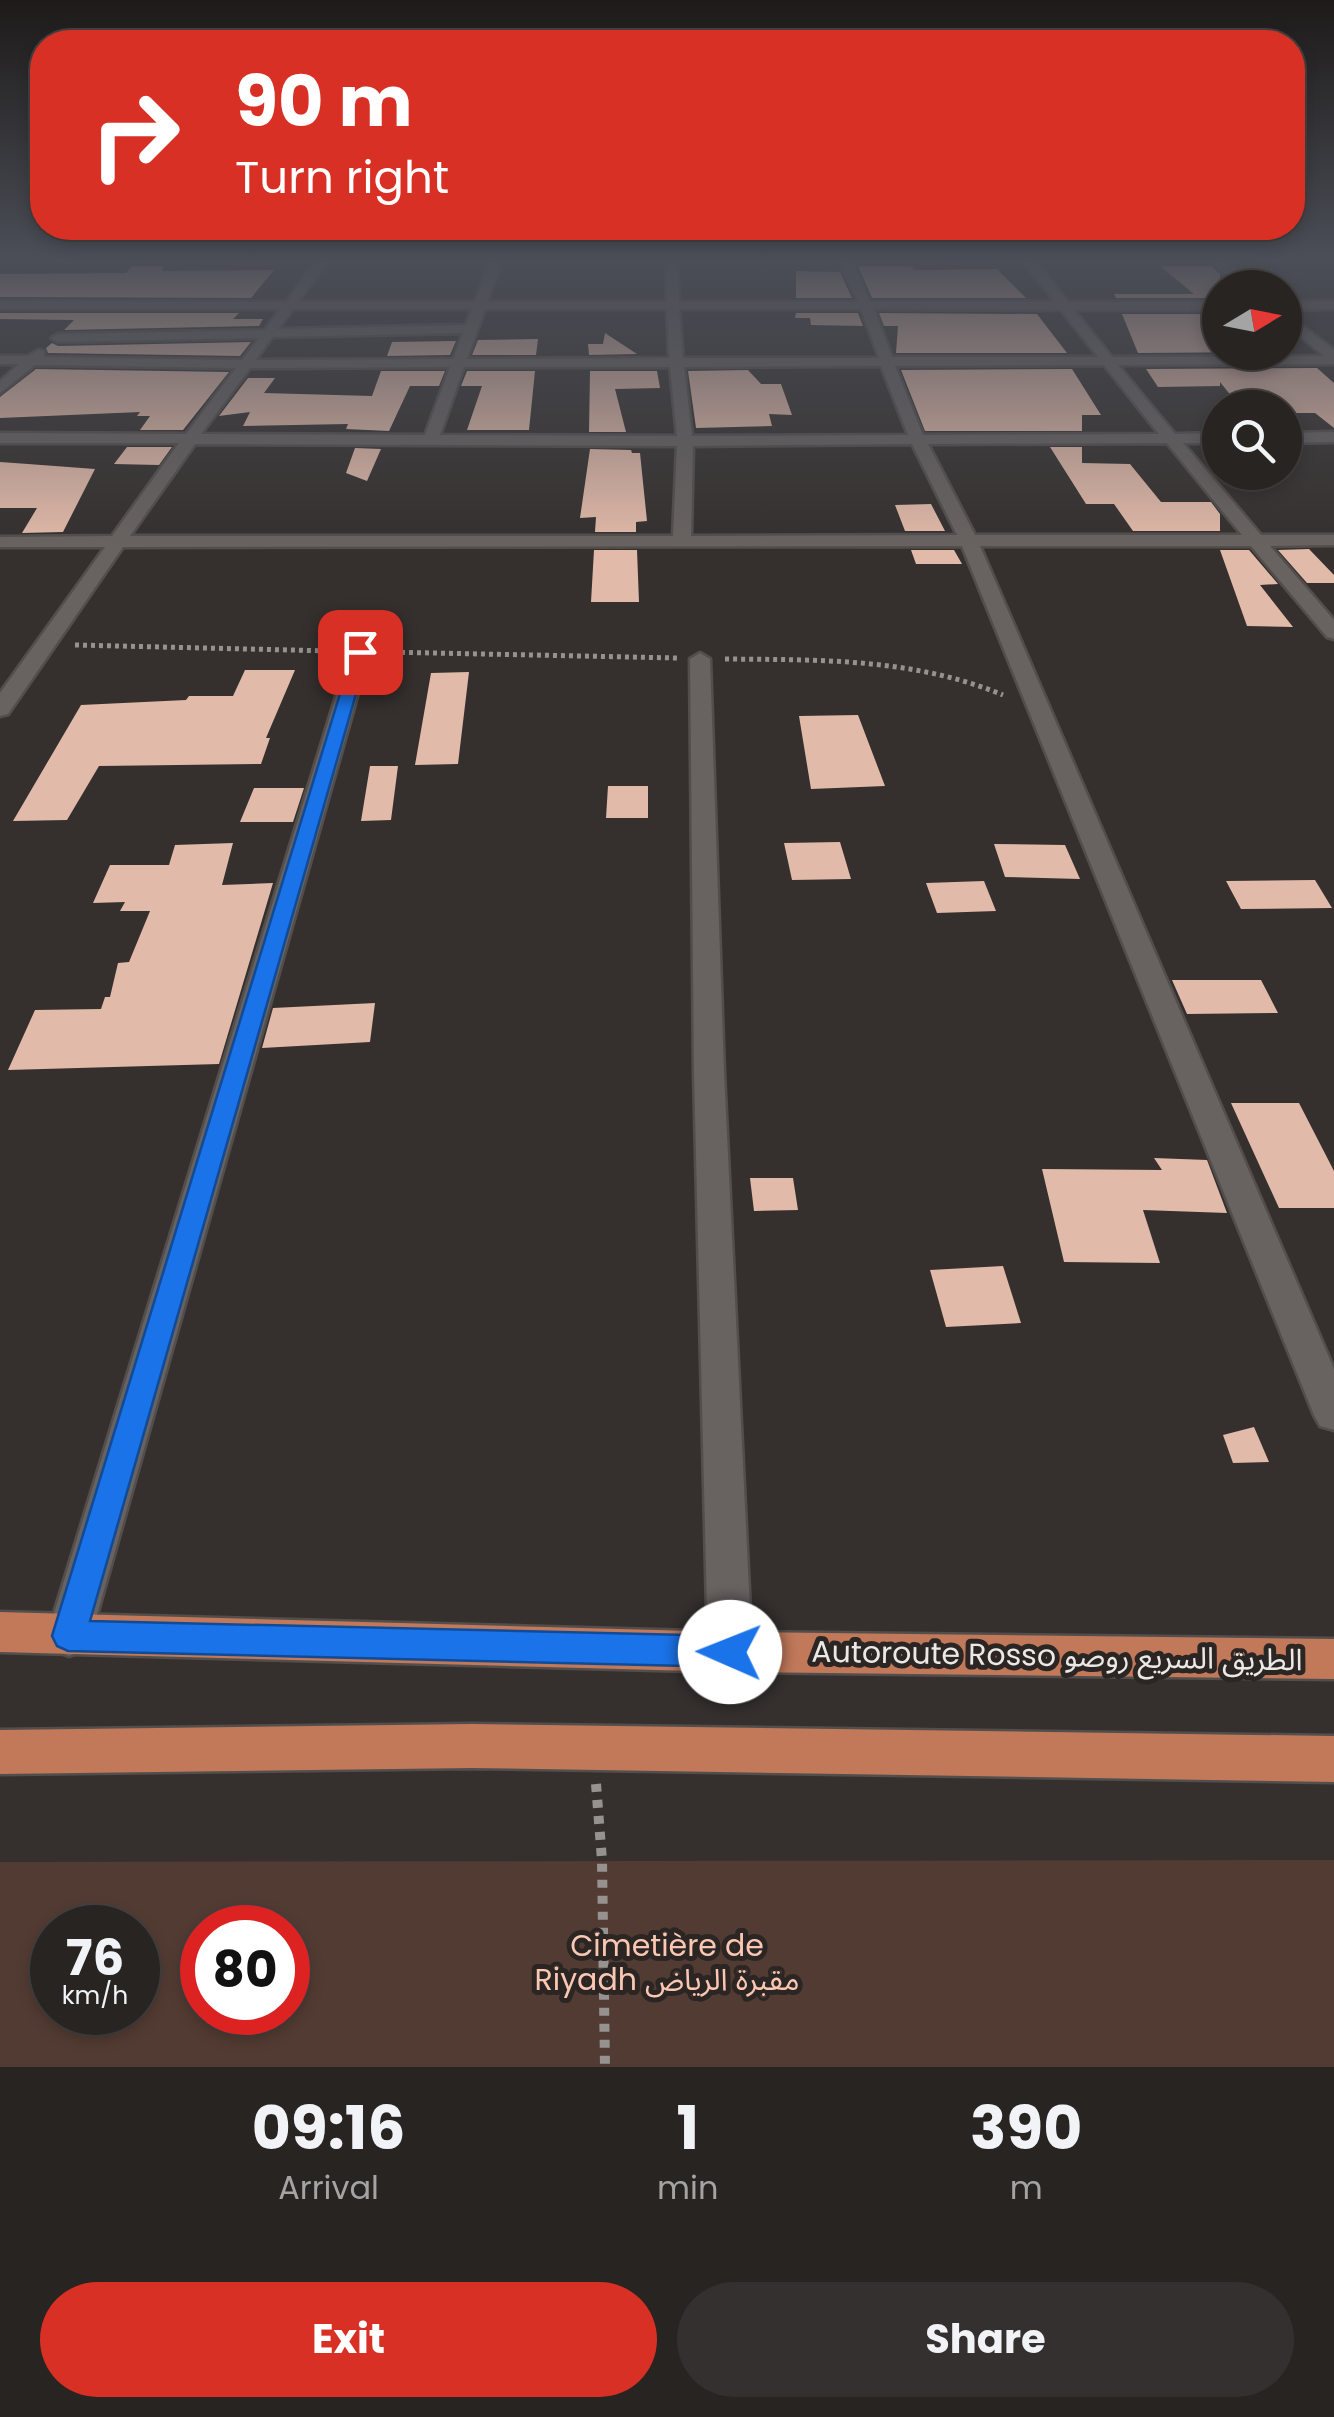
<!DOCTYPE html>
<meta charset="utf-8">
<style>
body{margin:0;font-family:Poppins,"Noto Sans Arabic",sans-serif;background:#34302f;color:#f1f3f6;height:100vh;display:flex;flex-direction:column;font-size:38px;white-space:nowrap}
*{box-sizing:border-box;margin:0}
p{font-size:32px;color:#a5a4a5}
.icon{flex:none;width:55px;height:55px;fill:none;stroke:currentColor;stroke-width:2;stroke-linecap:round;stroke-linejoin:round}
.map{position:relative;height:2067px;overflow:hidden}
.details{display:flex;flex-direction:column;background:#282422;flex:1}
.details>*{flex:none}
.guide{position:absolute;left:30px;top:30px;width:1275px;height:210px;border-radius:40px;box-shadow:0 5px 15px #0003,0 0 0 2px #444140;background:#d93025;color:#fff;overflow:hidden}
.needle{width:65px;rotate:80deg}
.controls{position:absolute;left:1202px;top:270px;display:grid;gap:20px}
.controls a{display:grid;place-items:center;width:100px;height:100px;border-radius:50%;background:#282422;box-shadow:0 5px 15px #0003,0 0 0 2px #444140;font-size:50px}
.speed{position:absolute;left:30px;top:1905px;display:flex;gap:20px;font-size:50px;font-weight:700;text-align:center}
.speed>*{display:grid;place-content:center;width:130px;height:130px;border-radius:50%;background:#282422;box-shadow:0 5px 15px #0003,0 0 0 2px #444140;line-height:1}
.speed small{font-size:25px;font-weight:400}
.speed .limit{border:15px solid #d22;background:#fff;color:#111}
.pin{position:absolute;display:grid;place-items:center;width:85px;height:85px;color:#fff;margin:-42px;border-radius:20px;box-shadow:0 5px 15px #0006}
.me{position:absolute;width:110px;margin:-55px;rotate:271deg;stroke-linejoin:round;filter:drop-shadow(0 0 8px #0008)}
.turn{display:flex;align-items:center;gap:35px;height:210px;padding:0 40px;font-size:45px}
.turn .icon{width:130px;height:130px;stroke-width:2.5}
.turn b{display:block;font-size:70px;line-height:85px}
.eta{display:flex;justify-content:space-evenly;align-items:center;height:170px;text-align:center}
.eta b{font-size:60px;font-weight:700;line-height:70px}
.cta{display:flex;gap:20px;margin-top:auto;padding:20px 40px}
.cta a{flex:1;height:115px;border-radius:60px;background:#d93025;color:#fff;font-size:40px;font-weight:700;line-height:115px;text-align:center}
.cta a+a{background:#34302f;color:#f1f3f6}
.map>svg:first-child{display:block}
.green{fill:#523b32;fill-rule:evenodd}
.building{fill:#e2baa9}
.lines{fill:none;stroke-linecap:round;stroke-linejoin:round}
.minor-casing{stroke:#524e4c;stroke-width:5}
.trunk-casing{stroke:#524e4c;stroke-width:5}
.path-far1{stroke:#969290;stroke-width:5;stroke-dasharray:4 4;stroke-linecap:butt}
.path{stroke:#969290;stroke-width:10;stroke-dasharray:8 8;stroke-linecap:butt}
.minor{fill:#686260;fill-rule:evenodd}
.trunk{fill:#c1795a;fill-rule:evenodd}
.route{fill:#1a73e8;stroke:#114b97;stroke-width:2.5}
.labels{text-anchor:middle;stroke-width:10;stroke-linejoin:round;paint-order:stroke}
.near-street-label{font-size:30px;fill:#ebe8e6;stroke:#2b2624}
.near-park-label{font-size:30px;fill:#fbc7b2;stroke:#2b2624}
</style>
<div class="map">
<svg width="1334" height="2067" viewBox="0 0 1334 2067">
<rect width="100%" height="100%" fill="#35302e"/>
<!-- green -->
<path class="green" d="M1334 1860V2067H0V1862ZM52 1928H138V2012H52ZM202 1928H288V2012H202Z"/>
<!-- building -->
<path class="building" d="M132 266H164L162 271 274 270 251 298 0 297V274L126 273Z
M858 266H911L914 270 997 269 1026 298H872Z
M1160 266H1211L1220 274V298H1116L1114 294H1194Z
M796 271 840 272 852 298H796Z
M0 313H239L233 319H263L259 326 64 330 74 320 0 319Z
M796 313H858L863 326 811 325 810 318H795Z
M879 313 1037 314 1067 353H896L898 326H884Z
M1122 314H1220V352H1271L1138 353Z
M605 333 637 354 589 355 588 344H603Z
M538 339 536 355H472L478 340Z
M456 341 450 355 387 356 392 342Z
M251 342 240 356 48 353 46 348 52 343 58 346Z
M1317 368 1334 383V428L1315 413H1285V408H1241L1220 382V386L1158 387 1146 369Z
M36 369 229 372 183 430H140L150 416H137L140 412 0 418V397Z
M1072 369 1101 415H1082V431H925L901 370Z
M748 370 761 384H781L792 415 769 414 772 426 696 428 688 371Z
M381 371H445L439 386H410L389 431 346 429 348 424 243 426 250 412 219 416 248 378H275L264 393 372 396Z
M467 371H535L529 430H467L482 386H461Z
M590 371H657L660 388 615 389 626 432H589Z
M127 447H172L159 465 114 464Z
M1050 447H1082V463L1130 464 1161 502H1211L1220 514V531H1133L1114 504H1086Z
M355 448 381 449 367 481 346 473Z
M590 449 631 450 632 453H640L647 521 636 522V532H595L596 517 580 518Z
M0 462 28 464 95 469 63 532 22 533 37 508H0Z
M931 504 945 531H905L895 505Z
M1309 549 1334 575V583H1307L1278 550Z
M594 550H637L639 602H591Z
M911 550H954L962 564H916Z
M1220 550H1249L1278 584 1260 585 1293 627 1247 626Z
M245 670H295L266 738H270L261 764 99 766 67 820 13 821 81 705 186 700 189 696H233Z
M469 672 458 764 415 765 431 673Z
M858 715 885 786 811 789 799 716Z
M370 766H398L391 820 361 821Z
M608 786H648V818H606Z
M254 788H304L293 822H240Z
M840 842 851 879 792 880 784 843Z
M233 843 222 885 273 883 219 1064 8 1070 35 1010 101 1009 105 997H110L118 963 129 962 150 911H120L125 902 93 903 110 865H169L175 845Z
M994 844 1065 845 1080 879 1005 877Z
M1315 880 1332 908 1241 909 1226 881Z
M984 881 996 911 937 913 926 883Z
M1172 980H1261L1278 1013 1187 1014Z
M375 1003 370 1042 262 1048 273 1008Z
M1231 1103H1299L1334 1171V1208H1279Z
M1154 1158 1207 1160 1227 1213 1143 1210 1160 1263 1064 1262 1042 1169 1162 1170Z
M750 1178H793L798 1210 754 1211Z
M1003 1266 1021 1323 946 1327 930 1270Z
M1254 1427 1269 1462 1233 1463 1223 1435Z"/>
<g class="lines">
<!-- minor casing -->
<g class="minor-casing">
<path id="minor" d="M0 256H1334V262H1226L1257 288H1243L1212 262H1036L1068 302H1220V310H1074L1112 357 1324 356 1285 323V313L1334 350V364L1118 365 1175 434 1220 433V443H1183L1261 535H1334V545L1270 546 1334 620V639L1327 637 1251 546H980L1334 1369V1430L1320 1426 1314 1415 962 546 123 547 8 714 0 716V693L105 547H0V537L112 536 179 443H0V433L186 434 236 368 35 365 0 393V381L19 364H0V356H28L39 350 44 351V357L242 360 259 338 58 342 51 338 58 334 265 330 280 309H0V301L286 302 315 262H0ZM327 262H490L475 302H298ZM501 262H666L667 302H487ZM677 262H840L858 302H679ZM852 262H1024L1055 302H870ZM293 309H472L466 325 278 329ZM485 309H667L669 358 467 359ZM679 309H861L879 358H683ZM874 309 1061 310 1098 357H892ZM463 333 453 359 256 360 272 337ZM1104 365 1159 434 923 435 895 366ZM881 366 908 435 692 436 684 367ZM450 367 425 435 201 434 250 368ZM464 367H670L677 436 440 435ZM1167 443 1242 535H975L928 444ZM195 444 677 446 673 536H130ZM912 444 957 535 691 536 693 446Z
M1334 301V309L1285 310V302Z
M1334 432V442L1285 443V433Z
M360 645 370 651 91 1636 85 1650 69 1656 53 1650 47 1636 350 651Z
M700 653 710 659 724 1072 752 1652 746 1666 730 1672 714 1666 708 1652 694 1072 690 659Z"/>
</g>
<!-- trunk casing -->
<g class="trunk-casing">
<path id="trunk" d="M0 1612 730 1632 1334 1639V1679L730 1672 0 1652Z
M472 1724 1334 1736V1782L472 1768 0 1774V1730Z"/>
</g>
<!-- path-far1 -->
<path class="path-far1" d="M75 645 333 651
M385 652 678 658
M725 659C821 660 913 658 1003 695"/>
<!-- path -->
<path class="path" d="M596 1784 602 1860 605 2067"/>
<!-- minor -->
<use href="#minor" class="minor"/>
<!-- trunk -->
<use href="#trunk" class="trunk"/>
</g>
<!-- sky -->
<linearGradient id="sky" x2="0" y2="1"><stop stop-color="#1d1a19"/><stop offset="0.47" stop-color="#4b4e57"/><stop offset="1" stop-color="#4b4e57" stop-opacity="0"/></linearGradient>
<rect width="1334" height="546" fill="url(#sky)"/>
<!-- route -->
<path class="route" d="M354 648 368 652 90 1621 730 1636 742 1641 747 1652 742 1663 730 1667 68 1651 57 1646 52 1636Z"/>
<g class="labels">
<!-- near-street labels -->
<g class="near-street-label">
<text transform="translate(1057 1656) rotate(1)" y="10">Autoroute Rosso الطريق السريع روصو</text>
</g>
<!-- near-park labels -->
<g class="near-park-label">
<text x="667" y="1956">Cimetière de<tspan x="667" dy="34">Riyadh مقبرة الرياض</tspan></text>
</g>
</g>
</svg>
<div class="controls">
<a><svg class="needle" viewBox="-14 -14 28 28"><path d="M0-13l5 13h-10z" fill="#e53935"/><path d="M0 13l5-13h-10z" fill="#a5a4a5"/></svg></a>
<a><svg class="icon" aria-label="search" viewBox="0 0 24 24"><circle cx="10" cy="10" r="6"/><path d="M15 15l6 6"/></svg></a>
</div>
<div class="speed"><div>76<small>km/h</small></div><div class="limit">80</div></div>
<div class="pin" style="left:360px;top:652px;background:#d93025"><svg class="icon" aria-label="arrive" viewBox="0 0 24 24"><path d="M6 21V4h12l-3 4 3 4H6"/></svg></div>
<svg class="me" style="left:730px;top:1652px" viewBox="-20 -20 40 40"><circle r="19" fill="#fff"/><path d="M0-13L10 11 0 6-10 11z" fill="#1a73e8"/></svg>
<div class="guide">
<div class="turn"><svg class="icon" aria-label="right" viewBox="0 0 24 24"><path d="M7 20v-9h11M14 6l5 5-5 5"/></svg><div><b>90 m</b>Turn right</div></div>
</div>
</div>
<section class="details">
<div class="eta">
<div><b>09:16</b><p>Arrival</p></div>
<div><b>1</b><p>min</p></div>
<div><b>390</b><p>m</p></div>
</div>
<div class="cta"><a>Exit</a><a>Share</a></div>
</section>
